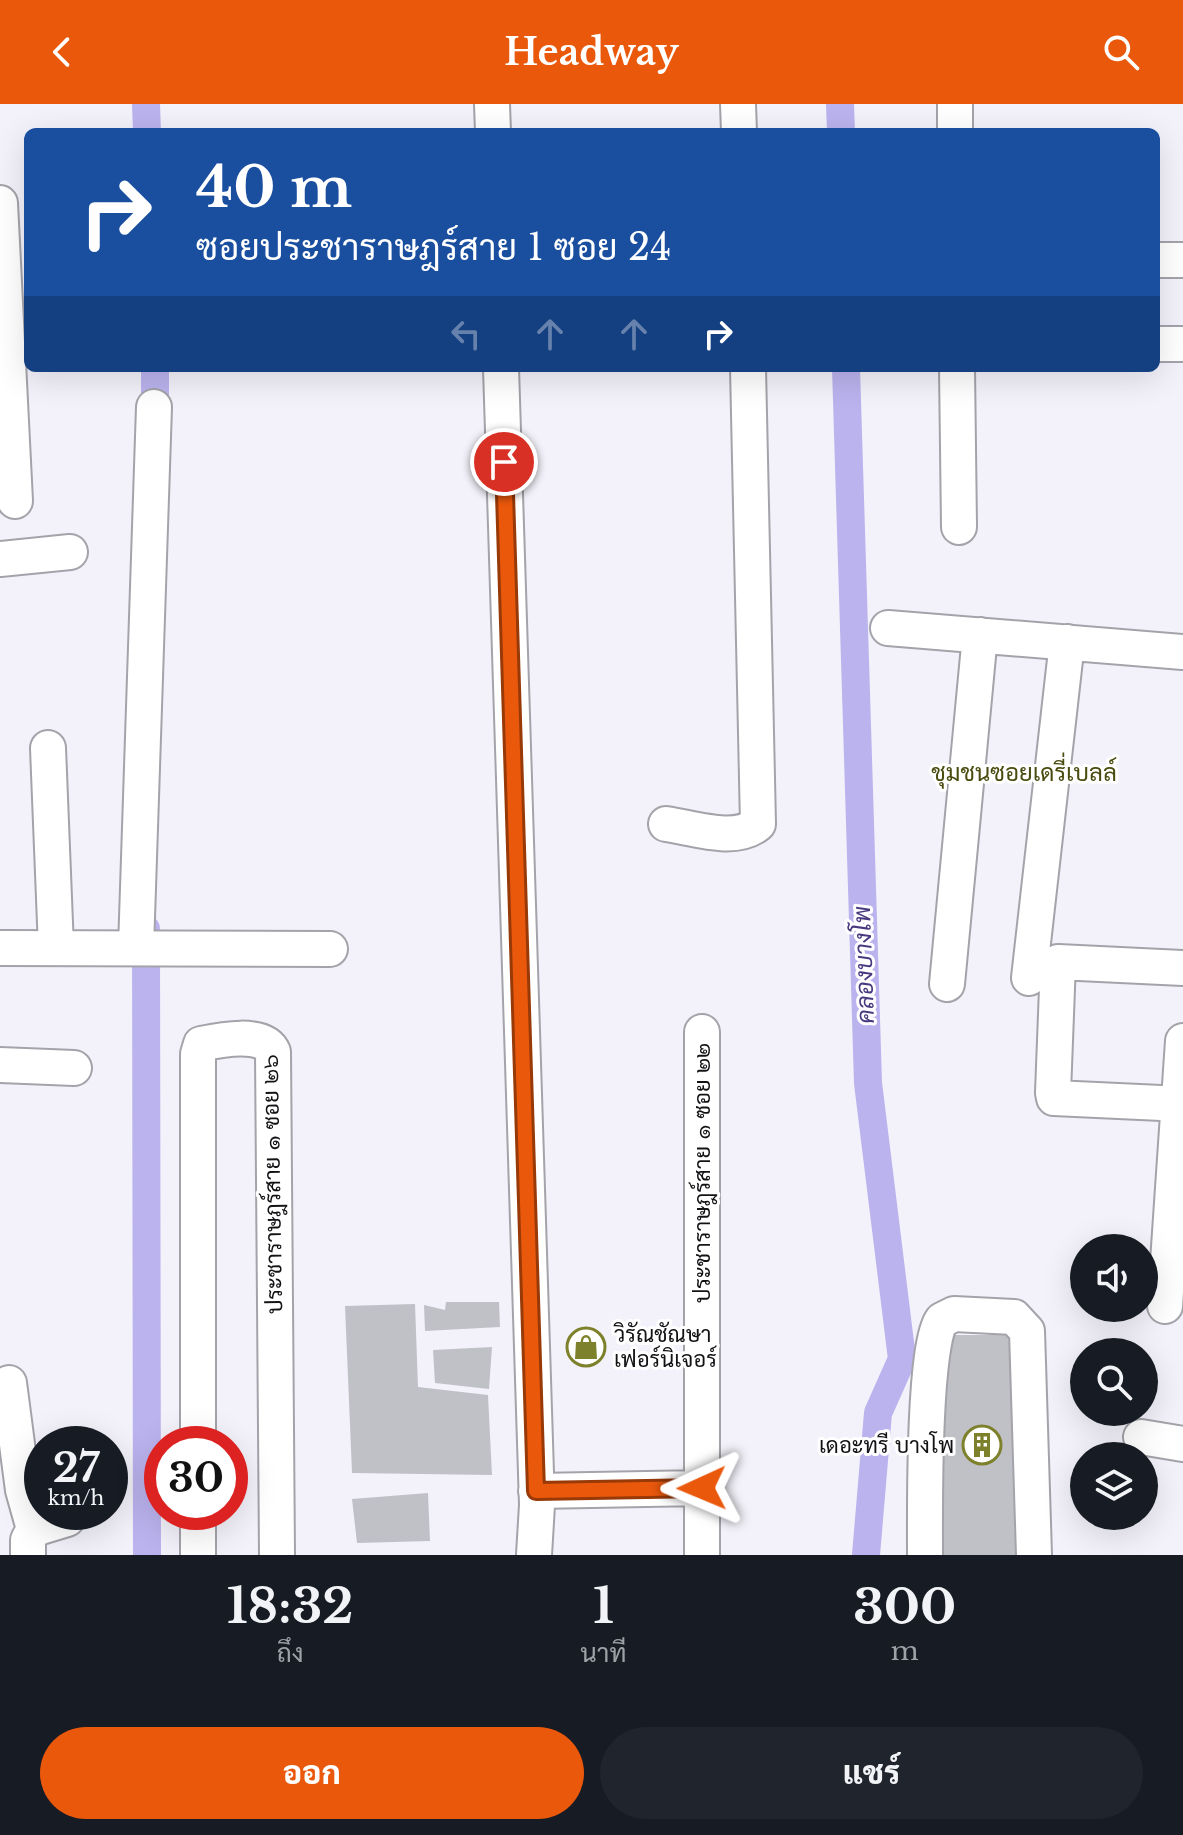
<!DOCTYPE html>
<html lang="th">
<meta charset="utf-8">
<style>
body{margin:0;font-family:"Libre Baskerville",Sarabun,serif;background:#20242c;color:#f1f3f6;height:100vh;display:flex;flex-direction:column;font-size:30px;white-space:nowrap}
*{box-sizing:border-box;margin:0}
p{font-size:26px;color:#9ea1a6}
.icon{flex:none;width:44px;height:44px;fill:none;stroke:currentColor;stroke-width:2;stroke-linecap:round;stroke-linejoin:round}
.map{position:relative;height:1451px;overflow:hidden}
.drawer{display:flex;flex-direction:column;background:#171b24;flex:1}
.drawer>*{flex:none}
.guide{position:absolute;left:24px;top:24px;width:1136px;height:244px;border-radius:12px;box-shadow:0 8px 32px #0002;background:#1a4fa0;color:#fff;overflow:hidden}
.controls{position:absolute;left:1070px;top:1130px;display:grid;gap:16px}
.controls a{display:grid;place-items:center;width:88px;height:88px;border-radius:50%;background:#171b24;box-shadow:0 8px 32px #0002;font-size:40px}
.speed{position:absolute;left:24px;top:1322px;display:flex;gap:16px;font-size:40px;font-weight:700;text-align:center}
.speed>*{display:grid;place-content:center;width:104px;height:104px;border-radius:50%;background:#171b24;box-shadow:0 8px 32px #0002;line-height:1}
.speed small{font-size:20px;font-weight:400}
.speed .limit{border:12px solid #d22;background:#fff;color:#111}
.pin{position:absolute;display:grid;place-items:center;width:68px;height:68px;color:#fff;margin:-34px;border:4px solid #fff;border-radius:50%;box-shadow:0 2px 8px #0007}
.me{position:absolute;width:88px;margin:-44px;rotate:269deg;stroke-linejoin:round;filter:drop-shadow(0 0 6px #0008)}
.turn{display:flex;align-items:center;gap:28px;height:168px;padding:0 40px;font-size:36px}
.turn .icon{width:104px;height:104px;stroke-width:2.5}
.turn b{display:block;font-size:56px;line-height:68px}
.lanes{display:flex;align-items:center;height:76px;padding:0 40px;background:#0003;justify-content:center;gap:40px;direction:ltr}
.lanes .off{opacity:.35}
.eta{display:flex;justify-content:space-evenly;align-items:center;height:136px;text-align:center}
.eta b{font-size:48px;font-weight:800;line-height:56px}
.button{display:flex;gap:16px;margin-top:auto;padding:16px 40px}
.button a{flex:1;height:92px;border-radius:48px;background:#ea580c;color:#fff;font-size:32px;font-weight:800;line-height:92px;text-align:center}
.button a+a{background:#20242c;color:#f1f3f6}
header{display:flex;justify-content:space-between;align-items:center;height:104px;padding:0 40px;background:#ea580c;color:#fff;font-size:36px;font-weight:800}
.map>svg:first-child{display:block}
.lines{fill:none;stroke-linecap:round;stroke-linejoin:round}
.canal{stroke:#bbb3ee;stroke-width:28}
.building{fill:#c0c0c7}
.minor-casing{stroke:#a4a3aa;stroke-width:38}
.minor{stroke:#fff;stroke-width:34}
.route-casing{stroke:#983908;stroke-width:20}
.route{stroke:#ea580c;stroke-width:14}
.labels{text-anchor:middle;stroke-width:6;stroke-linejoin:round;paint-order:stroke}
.street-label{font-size:22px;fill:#131215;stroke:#fff}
.poi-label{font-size:22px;fill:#131215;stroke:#fff;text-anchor:start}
.neighbourhood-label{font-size:24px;fill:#4a4c0f;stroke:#fff}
.water-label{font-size:24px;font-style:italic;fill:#48387e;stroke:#fff}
</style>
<header><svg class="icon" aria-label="back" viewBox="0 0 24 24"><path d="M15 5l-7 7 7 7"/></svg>Headway<svg class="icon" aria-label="search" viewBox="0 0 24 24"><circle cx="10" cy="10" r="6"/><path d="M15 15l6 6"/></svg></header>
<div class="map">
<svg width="1183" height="1451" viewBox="0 0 1183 1451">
<rect width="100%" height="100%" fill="#f3f2fa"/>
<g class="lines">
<!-- canal -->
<path class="canal" d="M146 0 147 28
M840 0 841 28
M155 264V323
M846 264 868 979 902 1255 878 1309 866 1451
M146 825 147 1451"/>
</g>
<!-- building -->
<path class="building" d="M446 1198H499L500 1223 425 1227 424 1201 445 1206Z
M415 1200 418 1283 488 1291 492 1371 352 1369 345 1202Z
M942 1231H1021L1023 1451H942Z
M492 1243 489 1285 435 1279 433 1246Z
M428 1389 430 1437 357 1439 352 1395Z"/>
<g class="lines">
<!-- minor casing -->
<g class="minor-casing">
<path id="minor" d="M492 0 493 28
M738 0 739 28
M955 0V28
M0 99 15 397
M1156 156H1183
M1156 240H1183
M501 264 537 1401 534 1451
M957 264 959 423
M0 455 70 448
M888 524 1183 548
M48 644 56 844
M666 720C694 724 735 739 758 720L748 264
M0 844 330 845
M136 844 154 303
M1183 864 1058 858 1053 989 1054 994 1183 1000
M1029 874 1067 538
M947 880 980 531
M0 961 74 964
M1165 1202 1183 937
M9 1279 23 1386 34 1425
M1141 1333 1183 1340
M198 1340V950L201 940C220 936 264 927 273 948L277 1451
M536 1387 702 1384
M198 1408V1451
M28 1451V1436L34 1425 67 1415
M702 1451V928
M925 1451C925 1412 923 1240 942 1216L954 1210 1014 1213 1027 1227 1034 1451"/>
</g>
<!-- minor -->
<use href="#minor" class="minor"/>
</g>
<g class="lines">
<!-- route casing -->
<g class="route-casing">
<path id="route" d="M504 358 536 1387 702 1384"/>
</g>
<!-- route -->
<use href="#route" class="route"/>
</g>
<!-- icons -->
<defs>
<g id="shop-ring" transform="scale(2)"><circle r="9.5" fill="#fff" stroke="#7e812b" stroke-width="1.5"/><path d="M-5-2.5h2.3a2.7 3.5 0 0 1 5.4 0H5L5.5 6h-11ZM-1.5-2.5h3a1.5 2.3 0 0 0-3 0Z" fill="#7e812b"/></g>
<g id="building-ring" transform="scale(2)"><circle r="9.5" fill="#fff" stroke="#7e812b" stroke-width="1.5"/><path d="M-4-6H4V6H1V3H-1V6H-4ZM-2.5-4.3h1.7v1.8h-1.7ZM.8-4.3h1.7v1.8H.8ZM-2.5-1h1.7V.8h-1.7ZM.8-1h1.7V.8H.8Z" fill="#7e812b"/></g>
</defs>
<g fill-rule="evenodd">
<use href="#shop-ring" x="586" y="1243"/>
<use href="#building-ring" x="982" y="1341"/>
</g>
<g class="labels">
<!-- street labels -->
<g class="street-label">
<text transform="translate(702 1069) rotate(-90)" y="8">ประชาราษฎร์สาย ๑ ซอย ๒๒</text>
<text transform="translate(272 1080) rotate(-91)" y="8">ประชาราษฎร์สาย ๑ ซอย ๒๖</text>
</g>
<!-- poi labels -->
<g class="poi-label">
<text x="614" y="1238">วิรัณชัณษา<tspan x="614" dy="25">เฟอร์นิเจอร์</tspan></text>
<text x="954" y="1349" text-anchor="end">เดอะทรี บางโพ</text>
</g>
<!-- neighbourhood labels -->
<g class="neighbourhood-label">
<text x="1024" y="677">ชุมชนซอยเดรี่เบลล์</text>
</g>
<!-- water labels -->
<g class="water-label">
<text transform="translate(864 861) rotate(-92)" y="8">คลองบางโพ</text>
</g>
</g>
</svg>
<div class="controls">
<a><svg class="icon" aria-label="sound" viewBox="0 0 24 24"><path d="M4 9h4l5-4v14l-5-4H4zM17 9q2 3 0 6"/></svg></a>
<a><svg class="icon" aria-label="search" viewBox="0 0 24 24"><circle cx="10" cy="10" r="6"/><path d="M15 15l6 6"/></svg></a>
<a><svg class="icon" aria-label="layers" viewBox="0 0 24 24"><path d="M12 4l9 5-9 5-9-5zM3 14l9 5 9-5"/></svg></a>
</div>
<div class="speed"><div>27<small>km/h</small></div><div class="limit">30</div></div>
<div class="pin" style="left:504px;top:358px;background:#d93025"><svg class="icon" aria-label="arrive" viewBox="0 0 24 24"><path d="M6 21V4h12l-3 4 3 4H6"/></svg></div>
<svg class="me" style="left:702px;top:1384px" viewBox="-20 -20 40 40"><path d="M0-17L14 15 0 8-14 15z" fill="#ea580c" stroke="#fff" stroke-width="4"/></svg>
<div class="guide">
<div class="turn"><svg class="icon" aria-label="right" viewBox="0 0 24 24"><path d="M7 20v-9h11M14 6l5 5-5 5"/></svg><div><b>40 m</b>ซอยประชาราษฎร์สาย 1 ซอย 24</div></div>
<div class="lanes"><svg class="icon off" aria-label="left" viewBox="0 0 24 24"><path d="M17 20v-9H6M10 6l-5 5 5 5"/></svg><svg class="icon off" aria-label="ahead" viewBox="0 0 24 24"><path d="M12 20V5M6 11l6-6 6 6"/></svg><svg class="icon off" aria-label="ahead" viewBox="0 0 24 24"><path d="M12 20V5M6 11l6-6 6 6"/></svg><svg class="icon" aria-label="right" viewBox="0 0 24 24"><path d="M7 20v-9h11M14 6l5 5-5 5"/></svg></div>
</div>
</div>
<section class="drawer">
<div class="eta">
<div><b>18:32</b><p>ถึง</p></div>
<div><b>1</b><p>นาที</p></div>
<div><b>300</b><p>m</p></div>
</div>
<div class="button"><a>ออก</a><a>แชร์</a></div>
</section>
